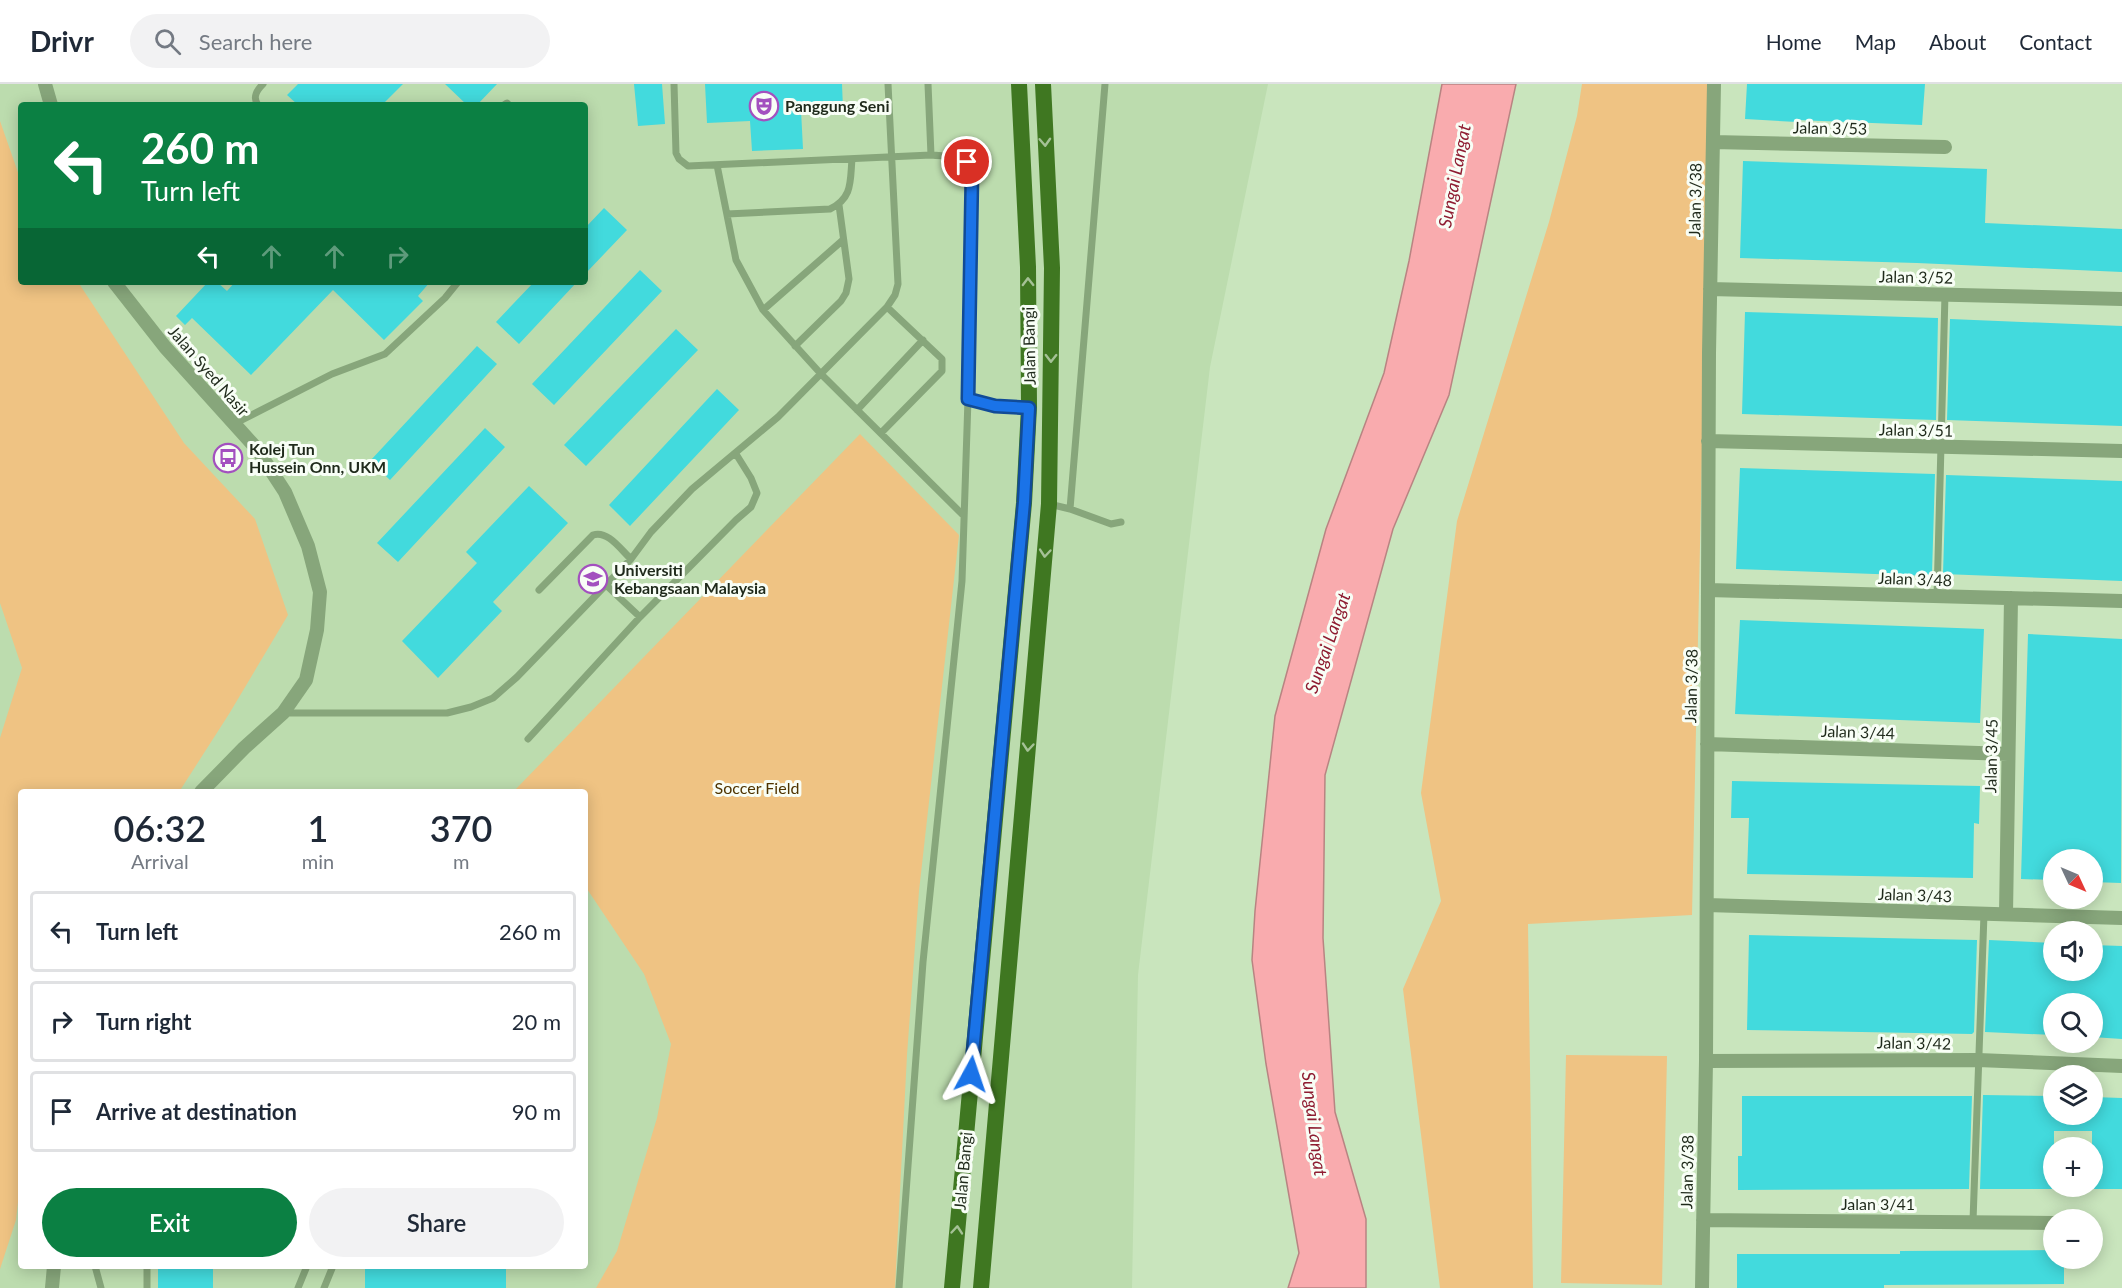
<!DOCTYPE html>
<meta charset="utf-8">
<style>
body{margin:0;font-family:Lato,sans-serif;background:#f2f2f3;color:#1f2937;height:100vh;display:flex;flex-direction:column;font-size:22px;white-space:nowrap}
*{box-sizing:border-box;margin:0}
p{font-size:20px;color:#747a83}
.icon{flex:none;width:33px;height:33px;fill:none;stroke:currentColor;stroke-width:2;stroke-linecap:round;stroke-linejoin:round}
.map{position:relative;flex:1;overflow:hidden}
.side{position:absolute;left:18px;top:705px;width:570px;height:480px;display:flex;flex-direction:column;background:#fff;border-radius:6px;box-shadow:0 3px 15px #0003}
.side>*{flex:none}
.banner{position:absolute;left:18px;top:18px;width:570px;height:183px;border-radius:6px;box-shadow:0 3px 15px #0003;background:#0b8043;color:#fff;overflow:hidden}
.needle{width:39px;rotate:134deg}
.controls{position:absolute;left:2043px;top:765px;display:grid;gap:12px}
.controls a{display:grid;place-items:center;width:60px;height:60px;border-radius:50%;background:#fff;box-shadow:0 3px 15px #0003;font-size:30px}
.pin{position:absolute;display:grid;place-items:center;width:51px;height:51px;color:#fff;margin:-26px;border:3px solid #fff;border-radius:50%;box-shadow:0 2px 6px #0007}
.me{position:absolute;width:66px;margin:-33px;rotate:5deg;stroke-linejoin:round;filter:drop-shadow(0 0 4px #0008)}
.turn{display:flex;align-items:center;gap:21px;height:126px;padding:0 24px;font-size:27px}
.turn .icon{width:78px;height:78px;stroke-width:2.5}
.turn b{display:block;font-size:42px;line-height:51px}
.lanes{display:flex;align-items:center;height:57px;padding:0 24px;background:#0003;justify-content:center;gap:30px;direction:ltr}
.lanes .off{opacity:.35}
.eta{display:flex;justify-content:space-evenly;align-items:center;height:102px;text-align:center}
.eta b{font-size:36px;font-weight:600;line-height:42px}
.cta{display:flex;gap:12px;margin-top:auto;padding:12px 24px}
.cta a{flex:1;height:69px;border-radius:36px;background:#0b8043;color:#fff;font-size:24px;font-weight:600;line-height:69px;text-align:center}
.cta a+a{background:#f2f2f3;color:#1f2937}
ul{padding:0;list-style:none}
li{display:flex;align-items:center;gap:18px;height:81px;margin:0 12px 9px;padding:0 12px;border:3px solid #e0e1e3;border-radius:6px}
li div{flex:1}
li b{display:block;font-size:22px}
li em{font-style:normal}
header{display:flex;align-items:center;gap:36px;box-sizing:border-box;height:84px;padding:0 30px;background:#fff;border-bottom:2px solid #e0e1e3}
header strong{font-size:28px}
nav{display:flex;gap:33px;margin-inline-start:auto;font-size:21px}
.search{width:420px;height:54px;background:#f2f2f3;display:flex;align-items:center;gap:15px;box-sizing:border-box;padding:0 21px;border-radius:33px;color:#747a83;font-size:22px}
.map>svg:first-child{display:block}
.built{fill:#bcdcae;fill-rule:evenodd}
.green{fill:#efc383}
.water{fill:#f9abae;stroke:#b88482;stroke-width:1.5}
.building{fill:#42dadd}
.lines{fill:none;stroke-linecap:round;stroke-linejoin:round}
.service{stroke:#87a67b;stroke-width:7}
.minor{stroke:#87a67b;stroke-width:14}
.primary{stroke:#3f7721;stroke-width:16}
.oneway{stroke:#a5c196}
.route-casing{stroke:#114b97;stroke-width:15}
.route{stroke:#1a73e8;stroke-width:10}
.labels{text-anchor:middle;stroke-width:6;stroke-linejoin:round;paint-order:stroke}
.poi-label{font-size:16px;font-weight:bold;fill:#1f2a1b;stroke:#f8fef6;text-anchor:start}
.street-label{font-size:16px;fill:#1f2a1b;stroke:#f8fef6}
.park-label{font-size:16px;fill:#4f3400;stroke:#f8fef6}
.water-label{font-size:18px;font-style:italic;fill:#8e1c31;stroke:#f8fef6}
</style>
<header>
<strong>Drivr</strong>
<div class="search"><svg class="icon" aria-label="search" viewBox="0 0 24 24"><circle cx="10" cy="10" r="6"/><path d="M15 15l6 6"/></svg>Search here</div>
<nav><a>Home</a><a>Map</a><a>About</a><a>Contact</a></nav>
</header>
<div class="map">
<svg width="2122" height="1204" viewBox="0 0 2122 1204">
<rect width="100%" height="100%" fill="#c9e5bd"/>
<!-- built -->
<path class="built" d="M0 0H1268L1210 283 1138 891 1132 1204H0ZM21 21H585V198H21ZM21 708H585V1182H21Z"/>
<!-- green -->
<path class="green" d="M1582 0H1710L1692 831 1528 840 1533 1204H1440L1403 905 1441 817 1421 709 1457 437 1549 138 1577 32Z
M0 37 21 97V198H78L184 359 255 435 288 531 229 630 179 708H21V1091L16 1136 0 1185V654L22 584 0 519Z
M860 350 959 451 919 807 907 971 895 1204H596L617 1167 657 1034 671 960 644 890 585 802V708H513Z
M1566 971 1667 972 1662 1201 1561 1199Z"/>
<!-- water -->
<path class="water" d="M1442 0H1516L1449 311 1393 445 1325 691 1323 854 1335 1028 1366 1135V1204H1288L1299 1169 1266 980 1252 876 1255 827 1275 632 1326 445 1384 289 1409 177Z"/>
<!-- building -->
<path class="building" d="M298 0H403L382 21H298L287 11Z
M445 0H497L477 21H467Z
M634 0H662L665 40 638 42Z
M705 0H842L843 25 801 26 803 65 752 67 750 37 707 39Z
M1747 0H1925L1922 41 1797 36V38L1745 35Z
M1743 77 1987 85 1985 139 2122 145V188L1917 179 1740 174Z
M604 124 627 146 585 190V144Z
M640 186 662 207 554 321 532 300Z
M208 198H217L227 207 235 198H430L418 212 423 217 384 256 333 206 251 291 192 234 185 241 176 232Z
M534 198H577L519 260 496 238Z
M1745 228 1938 234 1936 336 1742 330Z
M1950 235 2122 242V342L1947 336Z
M676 245 698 266 586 382 564 361Z
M477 262 497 280 390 396 370 377Z
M717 305 739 326 630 442 609 421Z
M485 344 505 363 398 478 377 459Z
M1740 384 1935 390 1932 490H1930V492L1736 485Z
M1946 391 2122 397V497L1943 490Z
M529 402 568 439 493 518 502 527 438 594 402 557 477 479 466 468Z
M1740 536 1984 545 1980 639 1735 630Z
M2028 550 2122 555 2121 799 2092 798V776H2054V796L2021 795Z
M1732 697 1980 702 1979 740 1974 739 1973 794 1747 790 1749 734H1731Z
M1749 851 1977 856 1974 948 1972 950 1747 946Z
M1989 856 2054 859V886H2092V861L2122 862V955L2092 953V920H2054V951L1985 948Z
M1983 1011 2054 1012V1030H2092V1013L2122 1014V1105H2092V1047H2054V1105H1980Z
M1742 1012H1972L1969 1105 1738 1106V1072H1742Z
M2054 1166V1174H2064V1200L1884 1201V1204H1737V1170H1900V1167Z
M158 1182H213V1204H158Z
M365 1182H506V1204H365Z"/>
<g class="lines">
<!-- service -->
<path class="service" d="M674 0 676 69 679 75 688 82 931 71C950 73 962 69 972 87L968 315 962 497 923 878 899 1204
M928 0 931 71
M258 21C252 13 257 6 263 0
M504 21 507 19 509 21
M717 81 736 176 763 226 821 290 964 432
M727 130 830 125C853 114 850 97 852 75
M763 226 843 156
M795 262 841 217 846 209 849 195 839 121
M968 315 995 322 1029 323
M857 326 923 256
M234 340 332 290 385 270 445 214 458 198
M881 349 942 287V275L887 223
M1049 420 1070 425 1111 440 1121 438
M1070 425 1105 0
M539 506 593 451C608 446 621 466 631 475
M1937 512 1945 210
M640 533 736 436 751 423 757 409 751 394 736 370
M284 629H447L471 623 493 614 517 593 631 475 651 448 692 405 778 333 887 223 895 211 898 200 888 0
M528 655 640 533 606 501
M1973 1137 1984 830
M95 1182 101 1204
M147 1182V1204
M298 1204 307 1182
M324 1204 333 1182"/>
<!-- minor -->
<path class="minor" d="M45 0 51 21
M1713 58 1945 63
M114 198 165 263 257 365 285 408 308 462 320 508 317 546 306 596 283 629 244 664 201 708
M1710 205 2122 215
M1708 357 2122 367
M1708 506 2122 517
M1707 660 2008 670
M1707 821 2122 834
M2006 830 2011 514
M1706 977 1978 976 2122 982
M1703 1136 2054 1139
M52 1204 54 1182
M1702 1204 1706 977 1709 269 1714 0"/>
<!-- primary -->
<path class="primary" d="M952 1204 1024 419 1029 323 1028 183 1019 0
M981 1204 1049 420 1052 184 1043 0"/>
</g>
<!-- one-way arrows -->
<defs><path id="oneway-chevron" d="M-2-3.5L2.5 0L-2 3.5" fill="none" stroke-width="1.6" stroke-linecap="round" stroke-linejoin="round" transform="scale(1.5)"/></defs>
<g class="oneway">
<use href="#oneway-chevron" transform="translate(1045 58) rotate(87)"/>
<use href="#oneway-chevron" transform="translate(1028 198) rotate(-91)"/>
<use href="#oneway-chevron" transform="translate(1051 274) rotate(91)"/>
<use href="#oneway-chevron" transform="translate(1045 469) rotate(95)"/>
<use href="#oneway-chevron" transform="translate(1028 663) rotate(95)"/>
<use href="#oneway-chevron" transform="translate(957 1146) rotate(-85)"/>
</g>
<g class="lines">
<!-- route casing -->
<g class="route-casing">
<path id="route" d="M967 78 972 87 968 315 995 322 1029 324 1024 418 971 990"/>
</g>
<!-- route -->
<use href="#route" class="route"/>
</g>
<!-- icons -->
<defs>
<g id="theatre-ring" transform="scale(1.5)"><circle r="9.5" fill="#f8fef6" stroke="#a350bf" stroke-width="1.5"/><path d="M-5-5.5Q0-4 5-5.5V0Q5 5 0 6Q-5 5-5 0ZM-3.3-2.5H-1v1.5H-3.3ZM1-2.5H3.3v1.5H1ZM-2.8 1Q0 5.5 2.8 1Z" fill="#a350bf"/></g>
<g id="bus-ring" transform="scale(1.5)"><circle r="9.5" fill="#f8fef6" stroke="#a350bf" stroke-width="1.5"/><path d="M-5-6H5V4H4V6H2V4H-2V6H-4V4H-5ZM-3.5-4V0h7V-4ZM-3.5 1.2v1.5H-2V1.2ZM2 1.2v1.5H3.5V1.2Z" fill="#a350bf"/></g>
<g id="university-ring" transform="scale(1.5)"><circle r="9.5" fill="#f8fef6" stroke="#a350bf" stroke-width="1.5"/><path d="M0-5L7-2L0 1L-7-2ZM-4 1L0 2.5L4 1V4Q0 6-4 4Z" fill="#a350bf"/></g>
</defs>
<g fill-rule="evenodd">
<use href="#theatre-ring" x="764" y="22"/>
<use href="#bus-ring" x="228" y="374"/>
<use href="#university-ring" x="593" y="495"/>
</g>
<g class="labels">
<!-- poi labels -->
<g class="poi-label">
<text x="785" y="28">Panggung Seni</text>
<text x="249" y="371">Kolej Tun<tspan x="249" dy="18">Hussein Onn, UKM</tspan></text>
<text x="614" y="492">Universiti<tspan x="614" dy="18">Kebangsaan Malaysia</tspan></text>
</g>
<!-- street labels -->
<g class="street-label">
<text transform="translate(1830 44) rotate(1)" y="6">Jalan 3/53</text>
<text transform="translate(1695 116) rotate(-89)" y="6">Jalan 3/38</text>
<text transform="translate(1916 193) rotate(1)" y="6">Jalan 3/52</text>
<text transform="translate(1029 262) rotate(-91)" y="6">Jalan Bangi</text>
<text transform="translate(209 287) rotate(49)" y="6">Jalan Syed Nasir</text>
<text transform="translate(1916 346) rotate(1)" y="6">Jalan 3/51</text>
<text transform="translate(1915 495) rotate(2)" y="6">Jalan 3/48</text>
<text transform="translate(1691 602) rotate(-89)" y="6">Jalan 3/38</text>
<text transform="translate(1858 648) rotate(2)" y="6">Jalan 3/44</text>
<text transform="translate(1991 672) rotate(-89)" y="6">Jalan 3/45</text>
<text transform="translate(1915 811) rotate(2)" y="6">Jalan 3/43</text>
<text transform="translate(1914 959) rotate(1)" y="6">Jalan 3/42</text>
<text transform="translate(963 1087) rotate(-85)" y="6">Jalan Bangi</text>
<text transform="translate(1687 1088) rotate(-89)" y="6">Jalan 3/38</text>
<text x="1878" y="1126">Jalan 3/41</text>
</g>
<!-- park labels -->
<g class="park-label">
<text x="757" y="710">Soccer Field</text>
</g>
<!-- water labels -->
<g class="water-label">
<text transform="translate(1455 92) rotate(-79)" y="6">Sungai Langat</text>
<text transform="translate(1328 559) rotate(-71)" y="6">Sungai Langat</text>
<text transform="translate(1314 1040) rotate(83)" y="6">Sungai Langat</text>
</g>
</g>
</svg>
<div class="controls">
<a><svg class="needle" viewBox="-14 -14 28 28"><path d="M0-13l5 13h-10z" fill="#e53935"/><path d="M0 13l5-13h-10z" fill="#747a83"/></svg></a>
<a><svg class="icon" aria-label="sound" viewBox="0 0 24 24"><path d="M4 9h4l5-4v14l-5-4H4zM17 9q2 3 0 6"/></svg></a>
<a><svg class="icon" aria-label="search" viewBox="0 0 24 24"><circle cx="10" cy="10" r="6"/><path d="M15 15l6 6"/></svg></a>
<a><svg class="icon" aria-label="layers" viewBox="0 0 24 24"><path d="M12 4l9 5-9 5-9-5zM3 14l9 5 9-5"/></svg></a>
<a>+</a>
<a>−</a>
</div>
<div class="pin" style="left:967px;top:78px;background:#d93025"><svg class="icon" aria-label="arrive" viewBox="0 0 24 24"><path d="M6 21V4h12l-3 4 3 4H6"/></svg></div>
<svg class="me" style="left:971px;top:990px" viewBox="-20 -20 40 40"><path d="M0-17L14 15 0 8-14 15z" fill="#1a73e8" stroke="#fff" stroke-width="4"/></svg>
<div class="banner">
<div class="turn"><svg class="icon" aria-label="left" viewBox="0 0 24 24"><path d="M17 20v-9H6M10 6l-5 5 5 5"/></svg><div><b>260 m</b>Turn left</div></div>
<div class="lanes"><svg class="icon" aria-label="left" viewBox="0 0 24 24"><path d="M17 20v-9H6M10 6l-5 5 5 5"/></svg><svg class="icon off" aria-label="ahead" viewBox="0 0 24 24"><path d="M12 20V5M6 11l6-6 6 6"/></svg><svg class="icon off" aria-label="ahead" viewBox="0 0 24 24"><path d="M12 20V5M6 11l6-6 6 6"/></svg><svg class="icon off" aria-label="right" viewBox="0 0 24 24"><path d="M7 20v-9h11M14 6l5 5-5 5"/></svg></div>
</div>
<section class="side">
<div class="eta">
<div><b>06:32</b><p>Arrival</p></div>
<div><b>1</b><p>min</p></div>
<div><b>370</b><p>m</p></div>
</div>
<ul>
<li><svg class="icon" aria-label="left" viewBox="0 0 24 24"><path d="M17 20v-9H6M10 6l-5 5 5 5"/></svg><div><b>Turn left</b></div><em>260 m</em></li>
<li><svg class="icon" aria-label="right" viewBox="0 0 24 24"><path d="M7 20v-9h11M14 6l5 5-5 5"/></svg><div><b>Turn right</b></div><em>20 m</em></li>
<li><svg class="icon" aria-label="arrive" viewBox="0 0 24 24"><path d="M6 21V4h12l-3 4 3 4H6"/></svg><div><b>Arrive at destination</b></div><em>90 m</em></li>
</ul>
<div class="cta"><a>Exit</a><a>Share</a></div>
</section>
</div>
